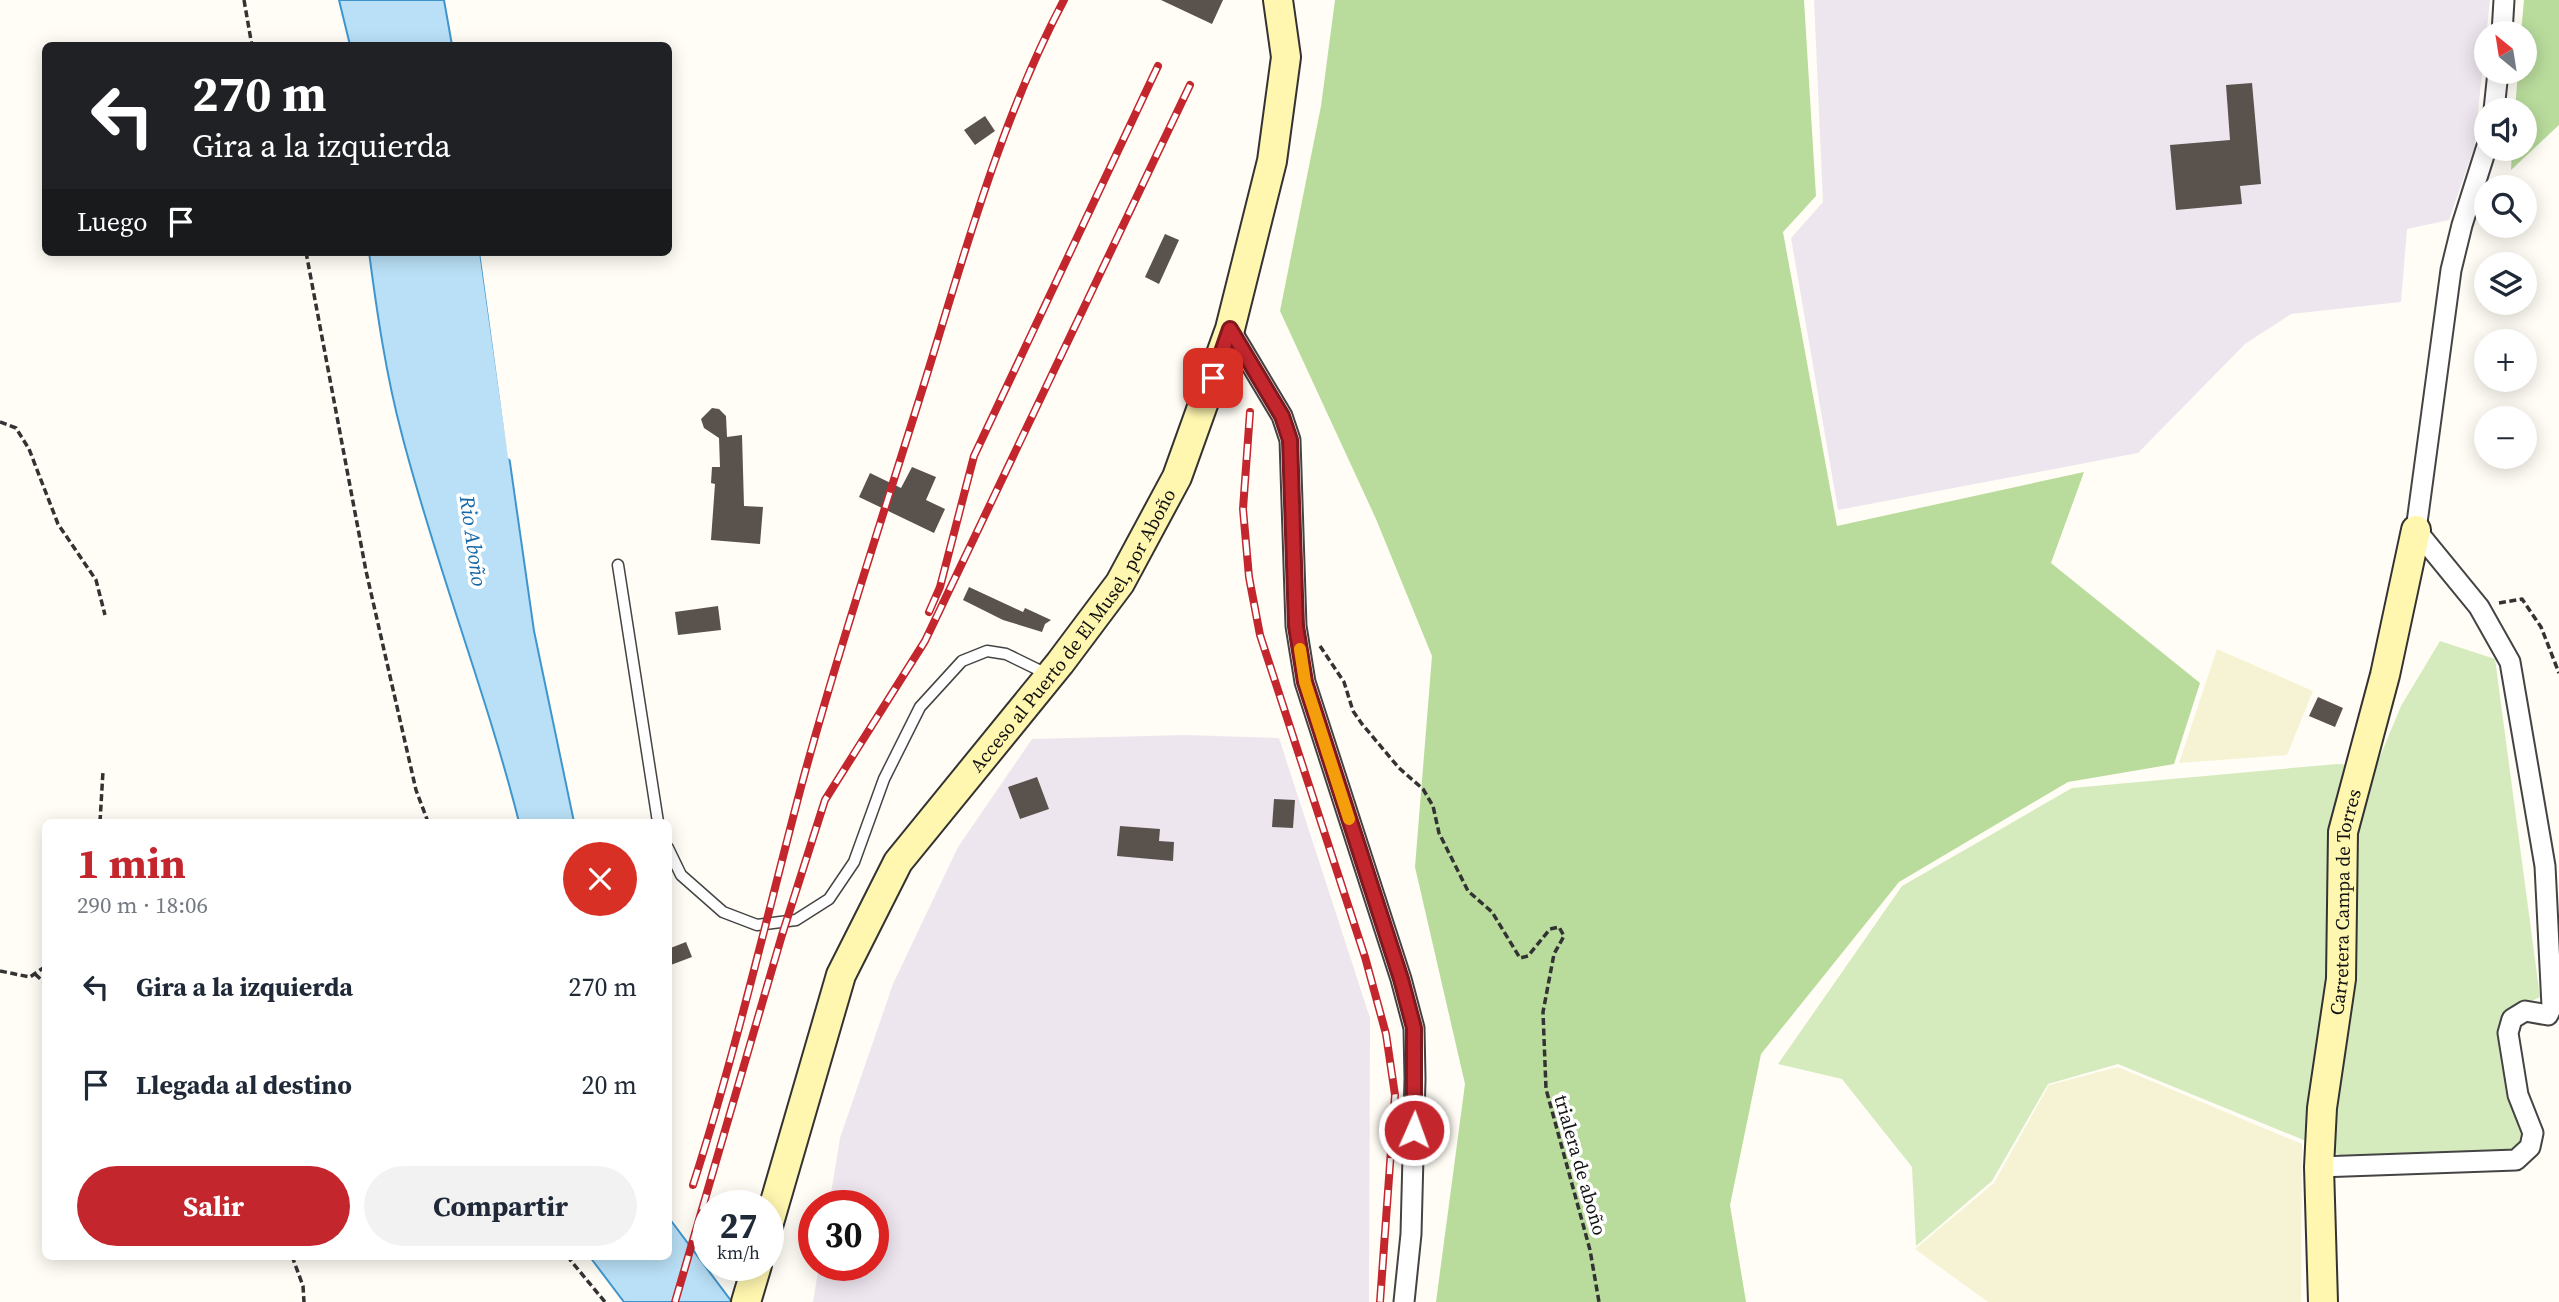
<!DOCTYPE html>
<html lang="es">
<meta charset="utf-8">
<style>
body{margin:0;font-family:"Source Serif 4",serif;background:#f2f2f3;color:#1f2937;height:100vh;display:flex;flex-direction:column;font-size:26px;white-space:nowrap}
*{box-sizing:border-box;margin:0}
p{font-size:23px;color:#747a83}
.icon{flex:none;width:38px;height:38px;fill:none;stroke:currentColor;stroke-width:2;stroke-linecap:round;stroke-linejoin:round}
.map{position:relative;flex:1;overflow:hidden}
.details{position:absolute;left:42px;top:819px;width:630px;height:441px;display:flex;flex-direction:column;background:#fff;border-radius:10px;box-shadow:0 4px 18px #0003}
.details>*{flex:none}
.top-card{position:absolute;left:42px;top:42px;width:630px;height:214px;border-radius:10px;box-shadow:0 4px 18px #0003;background:#202124;color:#fff;overflow:hidden}
.needle{width:46px;rotate:330deg}
.tools{position:absolute;left:2474px;top:21px;display:grid;gap:14px}
.tools a{display:grid;place-items:center;width:63px;height:63px;border-radius:50%;background:#fff;box-shadow:0 4px 18px #0003;font-size:35px}
.speed{position:absolute;left:693px;top:1190px;display:flex;gap:14px;font-size:35px;font-weight:700;text-align:center}
.speed>*{display:grid;place-content:center;width:91px;height:91px;border-radius:50%;background:#fff;box-shadow:0 4px 18px #0003;line-height:1}
.speed small{font-size:18px;font-weight:400}
.speed .limit{border:10px solid #d22;background:#fff;color:#111}
.pin{position:absolute;display:grid;place-items:center;width:60px;height:60px;color:#fff;margin:-30px;border-radius:14px;box-shadow:0 4px 10px #0006}
.me{position:absolute;width:77px;margin:-38px;rotate:2deg;stroke-linejoin:round;filter:drop-shadow(0 0 5px #0008)}
.turn{display:flex;align-items:center;gap:24px;height:147px;padding:0 35px;font-size:32px}
.turn .icon{width:91px;height:91px;stroke-width:2.5}
.turn b{display:block;font-size:49px;line-height:60px}
.then{display:flex;align-items:center;height:66px;padding:0 35px;background:#0003;gap:14px;font-size:26px}
.round{display:grid;place-items:center;flex:none;width:74px;height:74px;border-radius:37px;background:#f2f2f3}
.overview{display:flex;align-items:center;justify-content:space-between;height:119px;padding:0 35px}
h1{font-size:42px;font-weight:700;line-height:52px;color:#c4262e}
.button{display:flex;gap:14px;margin-top:auto;padding:14px 35px}
.button a{flex:1;height:80px;border-radius:42px;background:#c4262e;color:#fff;font-size:28px;font-weight:700;line-height:80px;text-align:center}
.button a+a{background:#f2f2f3;color:#1f2937}
ul{padding:0;list-style:none}
li{display:flex;align-items:center;gap:21px;height:98px;padding:0 35px}
li div{flex:1}
li b{display:block;font-size:26px}
li em{font-style:normal}
.map>svg:first-child{display:block}
.industrial{fill:#eee6ef}
.farmland{fill:#f6f3d4}
.green{fill:#d5ebbd}
.forest{fill:#b9dc9c}
.water{fill:#b9e0f7;stroke:#3f96cf;stroke-width:2}
.pier{fill:#fffdf5}
.building{fill:#5a524d}
.lines{fill:none;stroke-linecap:round;stroke-linejoin:round}
.lane-casing{stroke:#444;stroke-width:13}
.street-casing{stroke:#444;stroke-width:23}
.secondary-casing{stroke:#333;stroke-width:32}
.path{stroke:#333;stroke-width:3.5;stroke-dasharray:7 3.5;stroke-linecap:butt}
.lane{stroke:#fff;stroke-width:10}
.street{stroke:#fff;stroke-width:19}
.secondary{stroke:#fff6b0;stroke-width:28}
.rail-casing{stroke:#c4262e;stroke-width:8}
.rail{stroke:#fff;stroke-width:5;stroke-dasharray:16;stroke-linecap:butt}
.route-casing{stroke:#7f191e;stroke-width:18}
.route{stroke:#c4262e;stroke-width:12}
.slow{stroke:#f59e0b;stroke-width:12}
.labels{text-anchor:middle;stroke-width:7;stroke-linejoin:round;paint-order:stroke}
.street-label{font-size:19px;fill:#111;stroke:#fff}
.water-label{font-size:21px;font-style:italic;fill:#1768a6;stroke:#fff}
</style>
<div class="map">
<svg width="2559" height="1302" viewBox="0 0 2559 1302">
<rect width="100%" height="100%" fill="#fffdf5"/>
<!-- industrial -->
<path class="industrial" d="M1814 0H2490L2474 148 2449 220 2407 229 2401 302 2291 314 2245 344 2138 453 1838 510 1791 238 1823 202Z
M1184 735 1279 738 1370 1018 1369 1302H813L819 1265H873V1206H829L840 1138 893 984 958 847 1032 739Z"/>
<!-- farmland -->
<path class="farmland" d="M2217 649 2313 691 2287 755 2179 763Z
M2118 1067 2302 1144 2301 1302H1988L1915 1249 1994 1183 2049 1085Z"/>
<!-- green -->
<path class="green" d="M2440 641 2495 659 2540 997 2509 1012 2529 1133 2515 1152 2340 1155 2118 1064 2048 1084 1992 1181 1916 1246 1912 1167 1842 1079 1778 1064 1902 886 2072 788 2337 764 2376 766 2401 706Z"/>
<!-- forest -->
<path class="forest" d="M1335 0H1804L1816 196 1783 232 1837 526 2084 472 2051 563 2200 683 2174 764 2068 782 1899 882 1761 1054 1730 1205 1746 1302H1436L1465 1084 1415 867 1432 656 1376 519 1280 311 1321 106Z
M2524 0H2559V125L2511 170 2512 149H2525V110H2515L2518 72H2525V33H2521Z"/>
<!-- water -->
<path class="water" d="M339 0H444L452 45H350Z
M369 252H480L534 631 574 822H519C486 692 436 566 402 435 386 375 377 313 369 252Z
M669 1218 732 1302H624L590 1257 668 1256Z"/>
<!-- pier -->
<path class="pier" d="M480 252H484L511 460 508 458Z"/>
<!-- building -->
<path class="building" d="M1161 0H1223L1212 24Z
M2252 83 2261 184 2240 186 2242 204 2176 210 2170 145 2230 140 2226 85Z
M985 116 995 131 975 145 964 130Z
M1165 234 1179 240 1159 284 1145 277Z
M712 408 719 409 726 416 727 437 742 435 744 506 763 507 760 544 711 540 715 484 711 483 712 467H720L719 438 704 428 701 419Z
M912 467 936 477 926 500 945 509 934 533 859 497 870 473 901 488Z
M969 587 1023 612 1025 608 1051 620 1045 624 1042 632 1003 620 963 600Z
M718 606 721 630 678 635 675 612Z
M2318 697 2343 708 2335 727 2309 716Z
M1037 777 1049 809 1020 819 1008 787Z
M1274 799 1295 800 1293 828 1272 827Z
M1120 826 1160 829 1159 841 1174 842 1173 861 1117 856Z
M686 942 692 957 668 966V949Z"/>
<g class="lines">
<!-- lane casing -->
<g class="lane-casing">
<path id="lane" d="M618 565 658 822
M668 848 681 875 723 912 757 925 796 920 829 899 854 862 884 779 920 707 962 661 987 651 1006 654 1047 674"/>
</g>
<!-- street casing -->
<g class="street-casing">
<path id="street" d="M2502 33 2504 0
M2494 110 2498 72
M1230 329 1282 416 1290 440 1296 626 1305 682 1401 979 1414 1028 1415 1079 1411 1234 1404 1302
M2319 1167 2516 1160 2530 1147 2533 1133 2518 1095 2508 1033 2512 1019 2525 1011 2548 1015 2552 1006 2545 866 2510 662 2479 607 2416 530 2451 270 2462 225 2487 146"/>
</g>
<!-- secondary casing -->
<g class="secondary-casing">
<g id="secondary">
<path id="s1" d="M768 1226 841 975 898 862 1060 663 1120 583 1177 477 1230 329 1272 161 1286 57 1278 0"/>
<path d="M746 1302 757 1265"/>
<path id="s2" d="M2323 1302 2319 1167 2322 1108 2341 979 2343 832 2385 675 2416 530"/>
</g>
</g>
<!-- path -->
<path class="path" d="M244 0 252 46
M306 252 366 571 416 790 428 822
M0 422 16 428 29 449 58 524 96 580 105 615
M2499 603 2522 599 2541 627 2559 673
M1320 646 1344 682 1353 711 1362 724 1399 768 1423 789 1433 806 1439 833 1468 891 1492 912 1520 958 1528 956 1550 929 1559 927 1564 936 1554 954 1543 1012 1546 1089 1590 1250 1599 1302
M100 822 103 771
M0 971 30 977 46 966
M35 974 46 984
M292 1256 303 1286 304 1302
M567 1256 605 1302"/>
<!-- lane -->
<use href="#lane" class="lane"/>
<!-- street -->
<use href="#street" class="street"/>
<!-- secondary -->
<use href="#secondary" class="secondary"/>
<!-- rail casing -->
<g class="rail-casing">
<path id="rail" d="M1250 412 1243 509 1249 577 1260 635 1365 957 1386 1034 1395 1095 1380 1302
M929 612 940 587 974 456 1158 66
M693 1185C735 1055 766 920 801 787 838 651 883 516 925 381 965 252 1001 119 1064 0
M675 1302 782 935 825 800 925 641 1190 85"/>
</g>
<!-- rail -->
<use href="#rail" class="rail"/>
</g>
<g class="lines">
<!-- route casing -->
<g class="route-casing">
<path id="route" d="M1213 378 1230 329 1282 416 1290 440 1296 626 1305 682 1401 979 1414 1028V1130"/>
</g>
<!-- route -->
<use href="#route" class="route"/>
<!-- slow -->
<path class="slow" d="M1300 649 1305 682 1349 819"/>
</g>
<g class="labels">
<!-- street labels -->
<g class="street-label">
<text dy="7" stroke="none"><textPath href="#s1" startOffset="679">Acceso al Puerto de El Musel, por Aboño</textPath></text>
<text dy="7" stroke="none"><textPath href="#s2" startOffset="402">Carretera Campa de Torres</textPath></text>
<text transform="translate(1581 1165) rotate(74)" y="7">trialera de aboño</text>
</g>
<!-- water labels -->
<g class="water-label">
<text transform="translate(473 541) rotate(82)" y="7">Rio Aboño</text>
</g>
</g>
</svg>
<div class="tools">
<a><svg class="needle" viewBox="-14 -14 28 28"><path d="M0-13l5 13h-10z" fill="#e53935"/><path d="M0 13l5-13h-10z" fill="#747a83"/></svg></a>
<a><svg class="icon" aria-label="sound" viewBox="0 0 24 24"><path d="M4 9h4l5-4v14l-5-4H4zM17 9q2 3 0 6"/></svg></a>
<a><svg class="icon" aria-label="search" viewBox="0 0 24 24"><circle cx="10" cy="10" r="6"/><path d="M15 15l6 6"/></svg></a>
<a><svg class="icon" aria-label="layers" viewBox="0 0 24 24"><path d="M12 4l9 5-9 5-9-5zM3 14l9 5 9-5"/></svg></a>
<a>+</a>
<a>−</a>
</div>
<div class="speed"><div>27<small>km/h</small></div><div class="limit">30</div></div>
<div class="pin" style="left:1213px;top:378px;background:#d93025"><svg class="icon" aria-label="arrive" viewBox="0 0 24 24"><path d="M6 21V4h12l-3 4 3 4H6"/></svg></div>
<svg class="me" style="left:1414px;top:1130px" viewBox="-20 -20 40 40"><circle r="17" fill="#c4262e" stroke="#fff" stroke-width="3"/><path d="M0-11L8 9 0 5-8 9z" fill="#fff"/></svg>
<div class="top-card">
<div class="turn"><svg class="icon" aria-label="left" viewBox="0 0 24 24"><path d="M17 20v-9H6M10 6l-5 5 5 5"/></svg><div><b>270 m</b>Gira a la izquierda</div></div>
<div class="then">Luego<svg class="icon" aria-label="arrive" viewBox="0 0 24 24"><path d="M6 21V4h12l-3 4 3 4H6"/></svg></div>
</div>
<section class="details">
<div class="overview"><div><h1>1 min</h1><p>290 m · 18:06</p></div><a class="round" style="background:#d93025;color:#fff"><svg class="icon" aria-label="close" viewBox="0 0 24 24"><path d="M6 6l12 12M18 6L6 18"/></svg></a></div>
<ul>
<li><svg class="icon" aria-label="left" viewBox="0 0 24 24"><path d="M17 20v-9H6M10 6l-5 5 5 5"/></svg><div><b>Gira a la izquierda</b></div><em>270 m</em></li>
<li><svg class="icon" aria-label="arrive" viewBox="0 0 24 24"><path d="M6 21V4h12l-3 4 3 4H6"/></svg><div><b>Llegada al destino</b></div><em>20 m</em></li>
</ul>
<div class="button"><a>Salir</a><a>Compartir</a></div>
</section>
</div>
